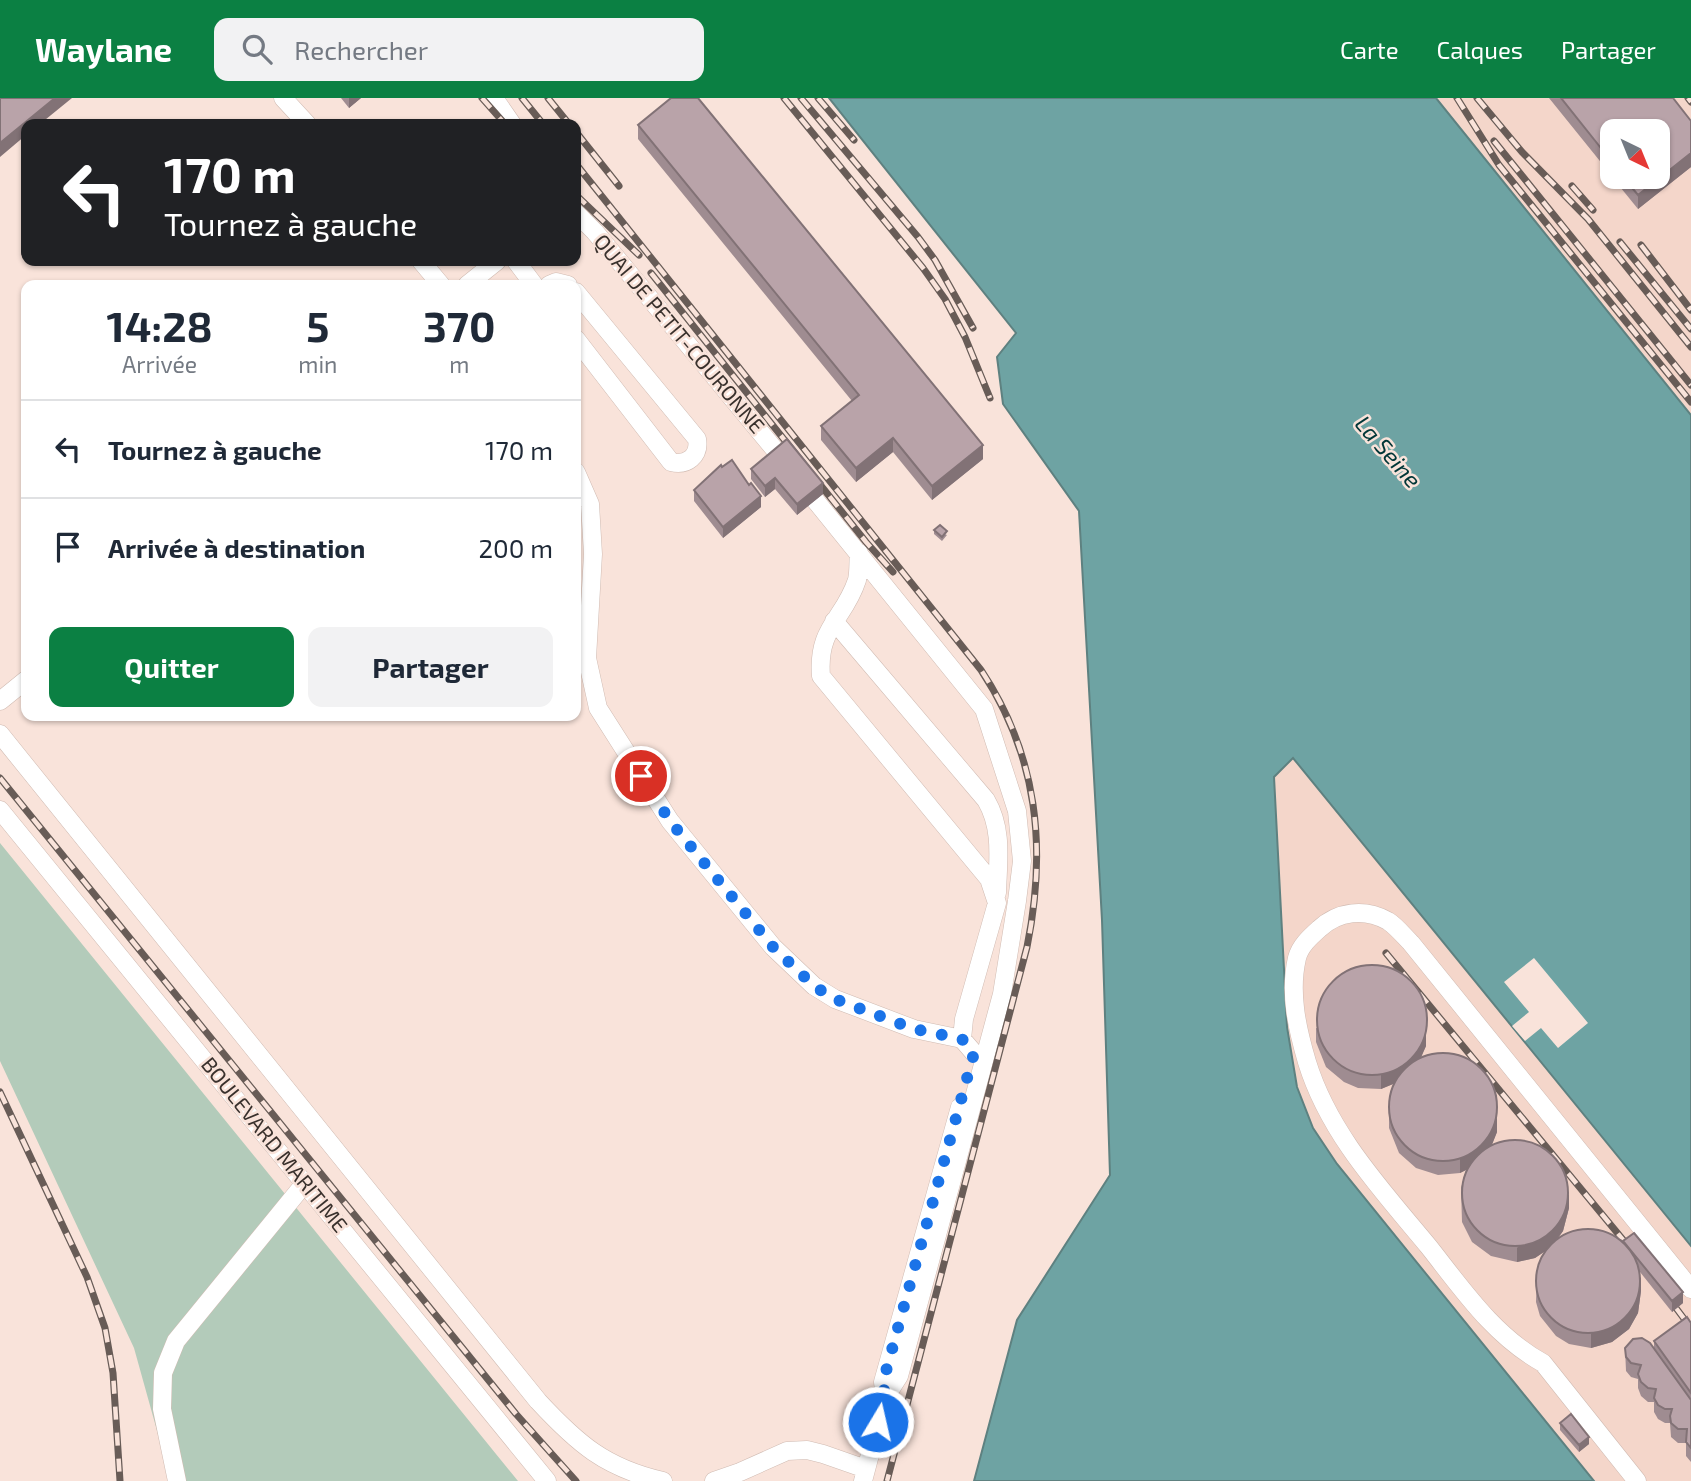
<!DOCTYPE html>
<html lang="fr">
<meta charset="utf-8">
<style>
body{margin:0;font-family:"Exo 2",sans-serif;background:#f2f2f3;color:#1f2937;height:100vh;display:flex;flex-direction:column;font-size:26px;white-space:nowrap}
*{box-sizing:border-box;margin:0}
p{font-size:23px;color:#747a83}
.icon{flex:none;width:38px;height:38px;fill:none;stroke:currentColor;stroke-width:2;stroke-linecap:round;stroke-linejoin:round}
.map{position:relative;flex:1;overflow:hidden}
.sheet{position:absolute;left:21px;top:182px;width:560px;height:441px;display:flex;flex-direction:column;background:#fff;border-radius:14px;box-shadow:0 2px 5px #0004}
.sheet>*{flex:none}
.banner{position:absolute;left:21px;top:21px;width:560px;height:147px;border-radius:14px;box-shadow:0 2px 5px #0004;background:#202124;color:#fff;overflow:hidden}
.needle{width:46px;rotate:137deg}
.fabs{position:absolute;left:1600px;top:21px;display:grid;gap:14px}
.fabs a{display:grid;place-items:center;width:70px;height:70px;border-radius:14px;background:#fff;box-shadow:0 2px 5px #0004;font-size:35px}
.pin{position:absolute;display:grid;place-items:center;width:60px;height:60px;color:#fff;margin:-30px;border:4px solid #fff;border-radius:50%;box-shadow:0 2px 7px #0007}
.me{position:absolute;width:77px;margin:-38px;rotate:9deg;stroke-linejoin:round;filter:drop-shadow(0 0 5px #0008)}
.turn{display:flex;align-items:center;gap:24px;height:147px;padding:0 28px;font-size:32px}
.turn .icon{width:91px;height:91px;stroke-width:2.5}
.turn b{display:block;font-size:49px;line-height:60px}
.eta{display:flex;justify-content:space-evenly;align-items:center;height:119px;text-align:center}
.eta b{font-size:42px;font-weight:700;line-height:49px}
.primary-button{display:flex;gap:14px;margin-top:auto;padding:14px 28px}
.primary-button a{flex:1;height:80px;border-radius:14px;background:#0b8043;color:#fff;font-size:28px;font-weight:700;line-height:80px;text-align:center}
.primary-button a+a{background:#f2f2f3;color:#1f2937}
ul{padding:0;list-style:none}
li{display:flex;align-items:center;gap:21px;height:98px;padding:0 28px;border-top:2px solid #e0e1e3}
li div{flex:1}
li b{display:block;font-size:26px}
li em{font-style:normal}
header{display:flex;align-items:center;gap:42px;box-sizing:border-box;height:98px;padding:0 35px;background:#0b8043;color:#fff}
header strong{font-size:33px}
nav{display:flex;gap:38px;margin-inline-start:auto;font-size:24px}
.search{width:490px;height:63px;background:#f2f2f3;display:flex;align-items:center;gap:18px;box-sizing:border-box;padding:0 24px;border-radius:14px;color:#747a83;font-size:26px}
.map>svg:first-child{display:block}
.built{fill:#f4d6ca;fill-rule:evenodd}
.green{fill:#b3cbba}
.water{fill:#6ea3a3;stroke:#5e8180;stroke-width:2}
.pier{fill:#f9e3da}
.lines{fill:none;stroke-linecap:round;stroke-linejoin:round}
.minor-casing{stroke:#d0bbb2;stroke-width:19}
.minor{stroke:#fff;stroke-width:18}
.rail-casing{stroke:#685c57;stroke-width:7}
.rail{stroke:#f9e3da;stroke-width:4.5;stroke-dasharray:13;stroke-linecap:butt}
.wall{fill:#9f8c91}
.shaded-wall{fill:#827276}
.building{fill:#b9a3a9;stroke:#827276;stroke-width:2}
.route{stroke:#1a73e8;stroke-width:12;stroke-dasharray:0 21.6}
.labels{text-anchor:middle;stroke-width:5;stroke-linejoin:round;paint-order:stroke}
.street-label{font-size:21px;fill:#39312d;stroke:#f9e3da}
.water-label{font-size:23px;font-style:italic;fill:#003637;stroke:#f9e3da}
</style>
<header>
<strong>Waylane</strong>
<div class="search"><svg class="icon" aria-label="search" viewBox="0 0 24 24"><circle cx="10" cy="10" r="6"/><path d="M15 15l6 6"/></svg>Rechercher</div>
<nav><a>Carte</a><a>Calques</a><a>Partager</a></nav>
</header>
<div class="map">
<svg width="1691" height="1383" viewBox="0 0 1691 1383">
<rect width="100%" height="100%" fill="#f9e3da"/>
<!-- built -->
<path class="built" d="M1323 0H1691V467ZM1612 33H1657V79H1612Z
M1293 660 1691 1148V1383H1594L1337 1066 1313 1030 1297 989 1287 929 1274 679Z"/>
<!-- green -->
<path class="green" d="M0 745 518 1383H171L134 1250 0 963Z"/>
<!-- water -->
<path class="water" d="M829 0H1436L1691 317V1148L1293 660 1274 679 1287 929 1297 989 1313 1030 1337 1066 1594 1383H974L1017 1222 1110 1077 1102 822 1079 413 1003 306 997 259 1016 235Z"/>
<!-- pier -->
<path class="pier" d="M1534 860 1588 925 1558 950 1541 930 1525 943 1512 928 1529 914 1504 884Z"/>
<g class="lines">
<!-- minor casing -->
<g class="minor-casing">
<path id="minor" d="M283 0 307 26
M494 0 512 26
M576 115 595 134 780 358
M421 163 441 187
M516 163 534 187
M467 187 497 163
M549 187 556 184 568 187
M576 194 697 341C700 358 687 368 671 364L576 241
M576 374 590 406 593 456 587 560 598 610 670 723 773 849 814 888 835 901 914 931 962 941
M815 402 984 611 1017 713 1022 763 1017 803 1002 896 899 1278 885 1300 863 1383
M859 455C858 463 859 474 857 482 844 522 817 529 821 578L989 781 997 805 964 921 962 941 974 955 984 959
M834 523 986 702C1003 731 998 762 997 795
M0 603 26 582
M0 636 538 1303C577 1345 605 1370 663 1383
M0 712 547 1383
M885 1300 883 1284 960 1009
M177 1383 162 1311 163 1275 176 1243 305 1085
M714 1383 740 1374 787 1353 807 1352 823 1356 866 1371
M1637 1383 1543 1265C1494 1238 1463 1192 1429 1149 1382 1092 1329 1036 1307 964 1297 930 1289 895 1297 860 1300 848 1310 839 1319 831 1338 813 1365 810 1388 823 1396 828 1404 838 1411 845L1691 1191"/>
</g>
<!-- minor -->
<use href="#minor" class="minor"/>
<!-- rail casing -->
<g class="rail-casing">
<path id="rail" d="M482 0 505 26
M522 0 543 26
M548 0 569 26
M784 0 923 170 945 201 965 239 990 300
M801 0 918 139 935 162 973 230
M818 0 854 42
M1457 0 1499 67 1691 304
M1477 0 1522 54 1588 121 1691 249
M1688 0 1691 4
M576 34 619 88
M1494 43 1691 287
M576 66 981 572C1038 658 1047 750 1027 849L887 1383
M1572 88 1593 112
M576 97 639 157
M1620 144 1691 231
M1641 147 1691 212
M651 175 866 444 893 474
M0 680 516 1316 576 1383
M1386 855 1629 1149
M0 994 87 1179 105 1230 113 1275 120 1383
M1676 1210 1691 1230"/>
</g>
<!-- rail -->
<use href="#rail" class="rail"/>
</g>
<!-- wall -->
<path class="wall" d="M341 0H361L349 10Z
M1549 0H1673L1691 23V69L1638 111 1612 79H1657V33H1612V78Z
M638 27 983 361 932 402 893 354 856 384 821 342V328L852 303 638 41Z
M751 371 823 396 797 417 775 391 765 399 751 381Z
M749 387 761 409 723 440 694 403V392Z
M934 432 947 437 942 443 934 436Z
M1316 930 1426 948 1420 960 1497 997V1034L1491 1048 1569 1110 1563 1133 1559 1139 1621 1141 1683 1205 1672 1214 1640 1174 1641 1193 1638 1215 1629 1231 1612 1244 1591 1250 1569 1246 1556 1238 1540 1218 1536 1204 1537 1172 1545 1153 1535 1160 1517 1164 1491 1158 1472 1144 1462 1124 1461 1090 1466 1072 1460 1075 1438 1077 1416 1070 1399 1055 1389 1030V1001L1395 985 1381 991 1358 990 1344 984 1326 969 1316 944Z
M1691 1225V1364L1686 1358V1345H1678L1671 1339 1670 1325H1665L1658 1321 1654 1314V1304H1648L1641 1298 1638 1290V1281L1631 1279 1626 1273 1625 1250 1654 1251V1243Z
M1560 1325 1589 1346 1579 1354 1560 1332Z"/>
<!-- shaded-wall -->
<path class="shaded-wall" d="M55 0H72L40 26H26V37L0 59V45Z
M349 0H361L349 10Z
M1691 55V69L1638 111V97Z
M893 340V354L856 384V370Z
M983 347V361L932 402V388Z
M775 380V391L765 399V388Z
M823 385V396L797 417V406Z
M761 398V409L723 440V429Z
M1426 934V948L1417 969 1403 982 1381 991V977Z
M1497 1020V1034L1490 1052 1474 1068 1460 1075V1061Z
M1569 1096V1110L1563 1133 1550 1150 1535 1160 1517 1164V1150Z
M1641 1179V1193L1638 1215 1629 1231 1612 1244 1591 1250V1236Z
M1683 1194V1205L1672 1214V1203Z
M1589 1339V1346L1579 1354V1347Z"/>
<!-- building -->
<path class="building" d="M0 0H55L0 45Z
M671 0H698L983 347 932 388 893 340 856 370 821 328 859 297 638 27Z
M1561 0H1673L1691 23V55L1638 97 1623 79H1657V33H1612V64Z
M787 341 823 385 797 406 775 380 765 388 751 371Z
M732 362 749 387 751 385 761 398 723 429 694 392 721 367 722 369Z
M940 427 947 433 942 439 934 432Z
M1317 922a55 55 0 1 1 110 0a55 55 0 1 1-110 0Z
M1389 1009a54 54 0 1 1 108 0a54 54 0 1 1-108 0Z
M1462 1095a53 53 0 1 1 106 0a53 53 0 1 1-106 0Z
M1536 1183a52 52 0 1 1 104 0a52 52 0 1 1-104 0Z
M1634 1135 1683 1194 1672 1203 1623 1143Z
M1687 1219 1691 1225V1295L1654 1243Z
M1642 1240 1650 1245 1691 1302V1350L1686 1344 1687 1331H1678L1671 1325 1670 1318 1672 1311H1665L1658 1307 1654 1300 1656 1291 1648 1290 1641 1284 1638 1276 1641 1267 1631 1265 1626 1259 1625 1250 1633 1241Z
M1571 1316 1589 1339 1579 1347 1560 1325Z"/>
<g class="lines">
<!-- route -->
<path class="route" d="M641 678 670 723 773 849 814 888 835 901 914 931 962 941 974 955 883 1284 885 1300 878 1324"/>
</g>
<g class="labels">
<!-- street labels -->
<g class="street-label">
<text transform="translate(679 236) rotate(50)" y="7">QUAI DE PETIT-COURONNE</text>
<text transform="translate(274 1047) rotate(51)" y="7">BOULEVARD MARITIME</text>
</g>
<!-- water labels -->
<g class="water-label">
<text transform="translate(1388 354) rotate(49)" y="8">La Seine</text>
</g>
</g>
</svg>
<div class="fabs">
<a><svg class="needle" viewBox="-14 -14 28 28"><path d="M0-13l5 13h-10z" fill="#e53935"/><path d="M0 13l5-13h-10z" fill="#747a83"/></svg></a>
</div>
<div class="pin" style="left:641px;top:678px;background:#d93025"><svg class="icon" aria-label="arrive" viewBox="0 0 24 24"><path d="M6 21V4h12l-3 4 3 4H6"/></svg></div>
<svg class="me" style="left:878px;top:1324px" viewBox="-20 -20 40 40"><circle r="17" fill="#1a73e8" stroke="#fff" stroke-width="3"/><path d="M0-11L8 9 0 5-8 9z" fill="#fff"/></svg>
<div class="banner">
<div class="turn"><svg class="icon" aria-label="left" viewBox="0 0 24 24"><path d="M17 20v-9H6M10 6l-5 5 5 5"/></svg><div><b>170 m</b>Tournez à gauche</div></div>
</div>
<section class="sheet">
<div class="eta">
<div><b>14:28</b><p>Arrivée</p></div>
<div><b>5</b><p>min</p></div>
<div><b>370</b><p>m</p></div>
</div>
<ul>
<li><svg class="icon" aria-label="left" viewBox="0 0 24 24"><path d="M17 20v-9H6M10 6l-5 5 5 5"/></svg><div><b>Tournez à gauche</b></div><em>170 m</em></li>
<li><svg class="icon" aria-label="arrive" viewBox="0 0 24 24"><path d="M6 21V4h12l-3 4 3 4H6"/></svg><div><b>Arrivée à destination</b></div><em>200 m</em></li>
</ul>
<div class="primary-button"><a>Quitter</a><a>Partager</a></div>
</section>
</div>
